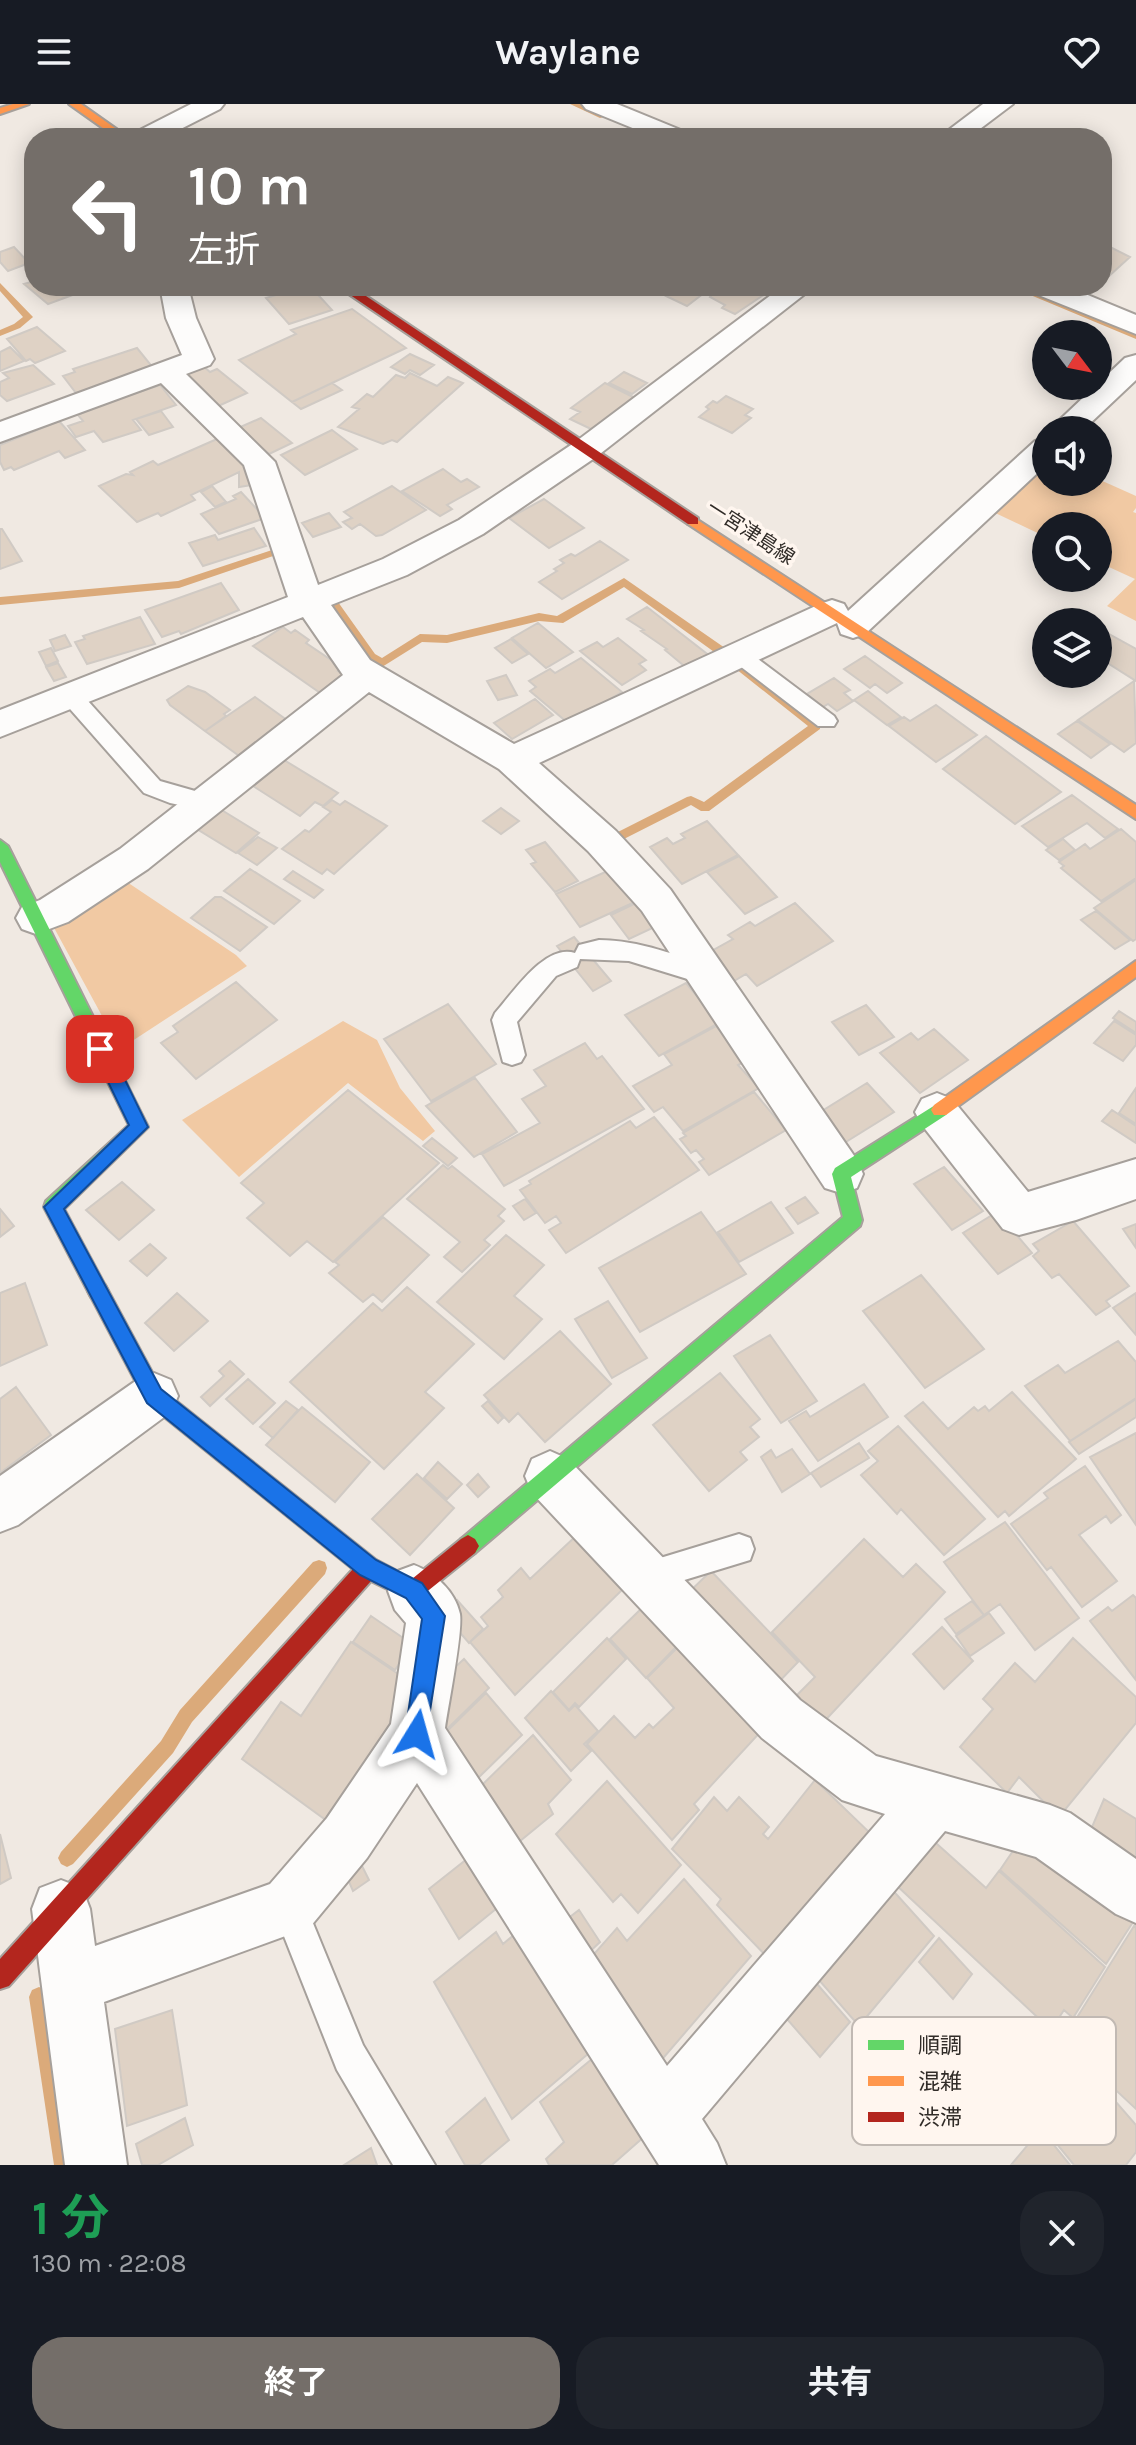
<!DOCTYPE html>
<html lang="ja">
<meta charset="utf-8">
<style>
body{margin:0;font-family:Karla,"Noto Sans JP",sans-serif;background:#20242c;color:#f1f3f6;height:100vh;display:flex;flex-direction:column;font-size:30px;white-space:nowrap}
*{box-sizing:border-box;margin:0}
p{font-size:26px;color:#9ea1a6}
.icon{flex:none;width:44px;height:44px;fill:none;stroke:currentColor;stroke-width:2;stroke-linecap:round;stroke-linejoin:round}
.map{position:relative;height:2061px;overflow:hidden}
.panel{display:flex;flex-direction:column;background:#171b24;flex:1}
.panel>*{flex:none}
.top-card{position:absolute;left:24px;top:24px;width:1088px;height:168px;border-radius:32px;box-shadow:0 4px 20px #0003;background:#746e69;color:#fff;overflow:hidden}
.needle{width:52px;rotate:122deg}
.fabs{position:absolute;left:1032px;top:216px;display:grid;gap:16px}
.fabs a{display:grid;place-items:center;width:80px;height:80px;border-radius:50%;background:#171b24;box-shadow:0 4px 20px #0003;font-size:40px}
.pin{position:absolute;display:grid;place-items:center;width:68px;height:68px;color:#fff;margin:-34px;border-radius:16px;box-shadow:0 4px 12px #0006}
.me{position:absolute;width:88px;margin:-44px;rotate:8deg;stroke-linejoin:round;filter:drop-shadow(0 0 6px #0008)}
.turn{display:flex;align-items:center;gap:28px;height:168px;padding:0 32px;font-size:36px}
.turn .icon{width:104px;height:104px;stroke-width:2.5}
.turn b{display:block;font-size:56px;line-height:68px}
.round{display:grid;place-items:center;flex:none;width:84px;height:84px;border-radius:32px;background:#20242c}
.summary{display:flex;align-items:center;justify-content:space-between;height:136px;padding:0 32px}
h1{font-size:48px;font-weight:700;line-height:60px;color:#1e9e55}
.action{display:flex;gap:16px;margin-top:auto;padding:16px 32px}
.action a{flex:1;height:92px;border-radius:32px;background:#746e69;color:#fff;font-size:32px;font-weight:700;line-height:92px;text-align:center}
.action a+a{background:#20242c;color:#f1f3f6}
header{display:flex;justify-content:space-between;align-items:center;height:104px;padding:0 32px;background:#171b24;font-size:36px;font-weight:700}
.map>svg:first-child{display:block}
.green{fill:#f1c9a3}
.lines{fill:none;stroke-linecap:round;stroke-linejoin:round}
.stream{fill:#dbaa7a;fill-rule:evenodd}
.building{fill:#dfd2c5;stroke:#d0cac4;stroke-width:2}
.lane-casing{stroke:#a6a09b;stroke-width:4}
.street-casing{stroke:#a6a09b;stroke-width:4}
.fast-casing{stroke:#a6a09b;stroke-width:4}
.slow-casing{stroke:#a6a09b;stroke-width:4}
.jam-casing{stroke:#a6a09b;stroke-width:4}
.lane{fill:#fdfcfb;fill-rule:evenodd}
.street{fill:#fdfcfb;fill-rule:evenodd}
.fast{fill:#63d668;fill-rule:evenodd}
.slow{fill:#ff974d;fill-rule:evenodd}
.jam{fill:#b3261e;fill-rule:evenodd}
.route{fill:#1a73e8;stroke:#114b97;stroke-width:2}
.labels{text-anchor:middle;stroke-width:7;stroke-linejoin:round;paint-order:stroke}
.far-street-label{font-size:20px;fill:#312c28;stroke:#fff6ef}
.key{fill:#fff6ef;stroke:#c1b9b3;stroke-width:2}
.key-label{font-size:22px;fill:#312c28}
</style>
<header><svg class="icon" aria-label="menu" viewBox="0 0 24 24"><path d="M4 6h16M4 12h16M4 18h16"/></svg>Waylane<svg class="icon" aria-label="heart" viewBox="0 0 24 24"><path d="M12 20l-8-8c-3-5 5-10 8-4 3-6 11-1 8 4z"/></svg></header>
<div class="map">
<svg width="1136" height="2061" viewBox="0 0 1136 2061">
<rect width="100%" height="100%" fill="#f0e9e2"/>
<!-- green -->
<path class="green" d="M1046 352V378H1098V375L1136 392V404L1133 408 1136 409V517L1107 502 1135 475 1098 458V422H1046V433L989 406Z
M118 772 236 851 247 862 120 945 52 820Z
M343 917 377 936 400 984 435 1027 423 1037 348 979 239 1073 182 1016Z"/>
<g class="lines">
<!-- stream -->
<path class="stream" d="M570 0H581L607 12 600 14Z
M629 22H635L661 34H650L629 26Z
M627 31 630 34H621Z
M0 179 33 213 20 224 0 232V226L14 220 23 213 0 187Z
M1009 182H1022L1136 229V235Z
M275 445 280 448 279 450 179 484 0 501V493L178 477Z
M624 474 725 544V550H717L624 483 563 519 539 517 447 539 422 538 382 563 367 556 329 501 330 498H338L375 550 382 554 420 530 447 531 539 509 557 512Z
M740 558 820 619V625L709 707H701L691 701 618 738H610L608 735 610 732 687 693 691 692 704 698 808 622 736 565V559Z
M319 1456 325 1458 327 1464 325 1470 192 1618 173 1649 73 1760 67 1763 61 1760 58 1754 61 1748 161 1637 180 1606 313 1458Z
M39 1883 46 1886 49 1893 74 2061H54L29 1893 32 1886Z"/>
</g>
<!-- building -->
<path class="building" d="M1102 139 1130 153 1109 172 1102 169Z
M14 143 29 159 8 167 0 158V148Z
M34 177V182H97L100 185 89 189 86 186 48 200 24 180Z
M258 182H292V183L266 191Z
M305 182H310L332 206 289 220 266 194Z
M679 182H687L704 189 687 202 666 192Z
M719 182H770L774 184 735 210 722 204 725 201 710 193Z
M352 205 406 244 292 298 239 256 296 230 291 226Z
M37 223 65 247 35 259 30 255 26 257 7 235Z
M10 243 24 257 0 267V248Z
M137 244 154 265 76 289 63 272 75 268 73 265Z
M410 250 434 261 420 271 410 266 405 270 391 263Z
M33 261 54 280 7 297 0 291V278L9 274 3 269Z
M203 262 210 268 217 265 247 289 216 303 181 272Z
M624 268 647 279 632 290 609 279Z
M410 269 437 282 448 273 463 279 397 338 392 336 383 340 338 323 359 305 352 303 367 290 373 293 396 271 405 274Z
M332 279 342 286 301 305 292 298Z
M605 279 637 295 603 320 600 319 591 325 570 315 580 308 571 304Z
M160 281 176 301 133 316 141 326 103 338 94 327 76 333 68 322 83 317 78 311 93 303Z
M726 292 753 305 745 311 751 314 732 329 699 313 709 305 706 303 713 297 717 299Z
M161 307 173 323 149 331 136 315Z
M261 314 292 339 269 350 238 324Z
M59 317 85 346 65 354 59 347 14 366 11 363 4 366 0 358V341Z
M332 326 357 345 305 371 281 351Z
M217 335 248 361 252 381 239 383V368L191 391 195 396 161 412 158 409 137 418 99 382 126 370 133 371 130 368 153 357 158 361Z
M443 365 461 378 467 375 479 383 447 401 452 405 440 412 402 387Z
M212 382 226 398 215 403 201 388Z
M392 382 426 406 382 431 376 432 360 420 352 425 343 418 352 414 344 408Z
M241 388 265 414 219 430 201 410 236 395 233 392Z
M544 395 584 424 549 444 509 414Z
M329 409 341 423 313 433 302 419Z
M254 424 266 442 203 462 189 439 215 431 218 436Z
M0 425H2L22 457 0 465Z
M600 437 628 456 562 495 539 478 557 467 554 465 564 459 560 456 571 450 575 452Z
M221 479 239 506 181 530 179 527 162 533 145 506Z
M647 503 711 553 689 566 665 546 667 545 641 527 644 526 627 515Z
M140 513 155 540 87 560 75 538 85 535 83 532Z
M538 519 573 548 546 564 512 534Z
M283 523 291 529 295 526 309 536 306 539 343 564 338 567 351 575 326 593 253 542Z
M1100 525 1136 545V577L1098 553Z
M65 531 71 542 55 547 50 536Z
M618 534 646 556 639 560 646 566 622 581 580 547 597 538 603 543Z
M511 535 528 550 512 559 495 544Z
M51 544 58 557 46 562 39 548Z
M865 552 902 579 887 589 875 580 870 584 844 565Z
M581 554 622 588 568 619 530 587 536 583 529 577 550 565 555 569Z
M58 559 66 573 54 577 46 563Z
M506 571 517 591 498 596 487 577Z
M834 574 850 586 844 589 853 597 837 607 828 600 823 603 807 590Z
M1134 577 1136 639 1124 648 1078 616Z
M188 582 205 588 230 606 224 610 226 612 205 627 170 601 167 596Z
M868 587 901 613 887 621 854 596Z
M255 593 291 619 242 654 205 627Z
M535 595 553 611 512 635 494 619Z
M936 601 977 631 936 658 889 622 904 613 910 617Z
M1077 617 1110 640 1091 654 1058 630Z
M986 632 1061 688 1015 720 943 665Z
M284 656 338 689 323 702 315 698 300 712 253 682Z
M1072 691 1118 725 1105 734 1087 719 1048 743 1022 722Z
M332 696 340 701 345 697 387 722 334 770 327 765 322 770 282 745 305 726 309 728 331 708 323 703Z
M501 704 519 717 501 730 483 717Z
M220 705 259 729 236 749 197 725Z
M707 717 738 751 682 780 650 743 667 734 673 740 685 734 681 730Z
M1121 725 1136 738V774L1101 797 1061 764 1064 762 1059 758 1085 740 1090 745Z
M258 733 277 744 257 761 238 749Z
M1063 735 1075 746 1059 756 1046 746Z
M545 738 578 777 555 788 531 760 536 758 526 746Z
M739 752 777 793 745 810 707 768Z
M250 765 300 797 274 820 224 787Z
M612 765 637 797 580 823 556 790Z
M293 767 323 786 314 794 284 775Z
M1136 776V835L1133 837 1094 804Z
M215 793H221L267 823 240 847 191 814Z
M640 797 659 821 629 835 611 811Z
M795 799 833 837 757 882 746 870 734 877 708 849 733 835 728 831 750 818 755 822Z
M1096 807 1130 836 1115 845 1081 816Z
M574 833 611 877 593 887 557 842Z
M236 878 277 916 196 975 161 939 178 928 173 922Z
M686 879 719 919 659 952 625 911Z
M448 900 496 960 431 997 384 935Z
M866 901 894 933 859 951 832 918Z
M1119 907 1136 918V929L1113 914Z
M1114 917 1136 931V941L1123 957 1094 939Z
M716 922 746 957 738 961 759 984 683 1027 663 1003 654 1008 633 982 672 961 664 950Z
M934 925 968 956 920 989 880 949 911 929 918 936Z
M585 939 597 955 602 952 644 1005 504 1082 482 1050 540 1019 522 995 546 982 534 966Z
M475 974 517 1028 474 1053 426 1002Z
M867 979 894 1008 841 1041 814 1012Z
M1136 984V1020L1119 1009Z
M348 986 439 1059 333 1158 307 1137 290 1152 247 1114 264 1099 241 1079Z
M754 988 786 1026 709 1071 699 1058 704 1055 696 1046 691 1049 680 1035 686 1032 683 1029Z
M1112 1006 1136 1022V1039L1102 1017Z
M654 1013 699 1066 566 1149 549 1126 561 1119 556 1112 545 1119 520 1086 531 1080 529 1077 630 1017 636 1024Z
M432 1034 457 1054 448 1062 423 1042Z
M443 1061 448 1065 452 1062 505 1105 498 1112 504 1117 484 1136 490 1141 462 1168 444 1153 460 1138 407 1095Z
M944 1063 983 1107 952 1126 914 1080Z
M122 1078 154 1106 119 1136 86 1106Z
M805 1093 818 1109 798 1120 786 1104Z
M525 1095 536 1109 524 1116 513 1102Z
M771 1098 793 1129 739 1158 718 1128Z
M0 1105 14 1122 0 1133Z
M701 1108 746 1170 640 1228 599 1164Z
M997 1108 1032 1149 998 1170 963 1129Z
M383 1113 429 1151 382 1198 373 1190 363 1198 329 1169 339 1161 335 1158Z
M1073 1117 1129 1182 1106 1197 1110 1202 1096 1211 1059 1170 1052 1174 1033 1152 1039 1147 1033 1140Z
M1136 1120V1144L1123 1125Z
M506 1131 544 1161 514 1192 542 1215 504 1255 437 1198Z
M150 1140 166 1154 147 1172 130 1157Z
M921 1171 984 1245 925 1284 863 1207Z
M25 1179 47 1241 0 1262V1189Z
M407 1183 474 1240 425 1288 444 1304 384 1365 290 1278 373 1199 382 1207Z
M177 1189 208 1217 174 1247 145 1219Z
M1136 1189V1231L1113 1204Z
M608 1197 647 1254 612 1274 575 1215Z
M560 1227 611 1280 545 1338 518 1309 509 1318 484 1291Z
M770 1231 817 1297 781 1319 734 1252Z
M1118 1237 1136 1258V1294L1070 1337 1025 1282 1058 1261 1065 1269Z
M230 1257 244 1270 210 1302 201 1293 224 1272 219 1267Z
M720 1269 760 1315 750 1323 759 1333 740 1348 747 1356 709 1387 653 1321Z
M248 1275 275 1299 253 1320 226 1295Z
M864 1280 888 1313 818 1357 789 1317 806 1307 810 1313Z
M16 1283 51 1331 0 1369V1295Z
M1012 1288 1076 1355 1009 1412 1005 1407 998 1413 905 1312 923 1298 948 1325 974 1303 978 1307 985 1302 989 1307Z
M1136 1295V1313L1079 1350 1069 1338Z
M286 1297 298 1306 273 1334 260 1323Z
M488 1297 503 1314 498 1319 482 1302Z
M302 1303 370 1358 335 1398 266 1341Z
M898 1322 985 1415 944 1451 901 1405 897 1410 861 1371 878 1357 868 1347Z
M1136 1329V1421L1090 1353Z
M859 1339 869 1354 821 1383 811 1369Z
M792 1345 810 1370 782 1388 761 1353 771 1346 776 1354Z
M438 1358 462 1380 447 1395 424 1374Z
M1085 1362 1121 1411 1111 1419 1106 1412 1079 1431 1117 1477 1082 1503 1051 1463 1047 1466 1011 1420 1048 1394 1044 1389Z
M417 1370 454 1404 410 1451 372 1415Z
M478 1370 489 1383 478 1393 467 1381Z
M1005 1418 1079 1514 1035 1546 1000 1500 984 1511 944 1458Z
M576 1432 624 1484 515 1591 470 1538 488 1522 481 1513 503 1493 498 1486 521 1464 530 1475Z
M864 1435 903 1473 916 1460 945 1488 819 1623 793 1595 815 1573 772 1528Z
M711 1467 798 1558 772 1585 685 1492Z
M1133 1491 1136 1494V1576L1090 1517 1108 1503 1112 1507Z
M457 1496 483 1525 469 1539 443 1509Z
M972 1497 984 1511 956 1530 945 1515Z
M642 1504 678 1541 646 1574 610 1535Z
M989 1509 1004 1529 970 1552 956 1532Z
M371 1512 412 1540 395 1566 353 1538Z
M942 1523 973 1557 944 1585 913 1550Z
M607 1534 626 1555 579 1603 575 1599 569 1606 553 1588Z
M1073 1534 1136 1593V1619L1059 1713 1019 1673 1007 1689 960 1643 993 1605 983 1595 1015 1559 1035 1578Z
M684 1537 765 1623 694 1700 699 1706 672 1736 587 1640 614 1612 635 1634 649 1620 653 1624 674 1604 647 1574Z
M351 1538 410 1578 407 1607 334 1722 242 1655 281 1598 301 1612Z
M464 1555 489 1584 442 1630 436 1581Z
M551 1587 569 1607 575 1601 598 1627 584 1640 591 1647 571 1667 525 1614Z
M486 1589 522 1631 472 1680 442 1632Z
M533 1631 571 1676 548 1700 553 1710 514 1742 478 1685Z
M815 1676 870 1729 772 1858 717 1801 721 1795 672 1745 714 1693 727 1707 739 1693 769 1723 763 1730 768 1735Z
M607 1677 681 1761 638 1809 621 1790 613 1798 556 1730Z
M1104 1695 1136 1715V1759L1089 1730Z
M0 1730 11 1774 0 1780Z
M927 1731 986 1784 999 1767 1105 1863 1073 1914 1064 1906 1051 1926 893 1778Z
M1033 1739 1136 1801V1821L1133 1818 1106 1860 1000 1766 1017 1741 1028 1751Z
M472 1751 502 1800 459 1835 429 1785Z
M358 1754 369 1776 353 1787 343 1764Z
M684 1775 751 1852 658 1960 587 1858 617 1824 627 1837Z
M888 1781 934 1832 859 1922 812 1868Z
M579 1806 600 1838 584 1853 562 1819Z
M527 1820 596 1943 512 2015 434 1878 496 1828 503 1840Z
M1134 1822 1136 1824V2005L1073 1946 1086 1925 1076 1915Z
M939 1834 972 1870 953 1895 919 1858Z
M817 1880 850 1918 820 1953 787 1915Z
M172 1906 187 2001 127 2022 115 1925Z
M598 1950 646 2031 612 2061H549L546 2055 564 2038 540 1998Z
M1089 1967 1136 2021V2048L1126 2061H1074L1043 2023Z
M485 1994 509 2036 479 2061H465L446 2028Z
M185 2014 193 2041 158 2061H142L136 2040Z
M1041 2025 1070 2061H1011Z
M371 2044 377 2061H344Z"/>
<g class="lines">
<!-- lane casing -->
<g class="lane-casing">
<path id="lane" d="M739 544 746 546 834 612 837 617 834 622H818L732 556 729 551 732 546Z
M71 585 79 587 160 677 216 693 219 699 216 705 208 707 170 699 144 689 63 597 60 592 63 587Z
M599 836C639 836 678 852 716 864L719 871 716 878 707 881 629 857 580 855 577 863 556 872 517 918 525 951 521 958 512 961 503 958 492 916 495 909C513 889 545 839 575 849L579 841Z
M739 1430 750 1434 754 1445 750 1456 645 1488 634 1484 630 1473 634 1462Z
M289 1785 301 1790 363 1941 435 2061H393L337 1966 272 1802 277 1790Z"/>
</g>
<!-- street casing -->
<g class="street-casing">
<path id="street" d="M191 0H224L220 5 163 34H130L134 29Z
M582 0H617L688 29 692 34H657L586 5Z
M983 0H1013L968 34H938Z
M160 182H188L196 214 214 255 210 261 186 270 275 358 318 481 383 455 459 416 574 339 783 182H815L596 353 483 430 407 471 331 501 370 556 514 640 820 500 832 496 844 500 848 507 1035 337 1046 334V361L865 530 853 534 841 530 837 519 539 659 616 727 670 785 857 1056 863 1070 857 1084 841 1089 825 1084 642 807 588 747 499 665 369 588 148 765 68 818 36 830 22 825 16 814 22 803 40 796 120 745 343 571 303 513 0 633V606L288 493 244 361 161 279 0 338V318L182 251 166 214Z
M1027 182H1066L1136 211V230L1031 188Z
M1136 251V276L1083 326H1049L1125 254Z
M937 989 952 995 1028 1088 1136 1055V1095L1076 1116 1019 1131 1003 1125 922 1021 915 1008 922 995Z
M154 1269 171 1276 178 1292 171 1308 18 1421 0 1428V1372L137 1276Z
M550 1347 568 1355 800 1596 876 1652 1050 1701 1070 1709 1136 1755V1819L1116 1810 1036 1753 945 1727 702 2015 717 2039 726 2061H659L417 1679 367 1754 310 1823 104 1898 127 2061H65L32 1805 40 1784 61 1776 82 1784 90 1805 95 1842 270 1780 327 1714 391 1620 406 1519 395 1506 388 1487 395 1468 414 1461C435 1469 455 1487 460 1510 463 1528 448 1602 445 1624L667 1962 885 1710 842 1696 762 1634 532 1389 525 1372 532 1355Z"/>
</g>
<!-- fast casing -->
<g class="fast-casing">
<path id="fast" d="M0 736 8 742 148 1023 64 1105 108 1187 105 1193 98 1196 91 1193 44 1103 46 1097 129 1021 0 758Z
M940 998 946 1001 949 1006 946 1011 851 1073 862 1116 860 1122 475 1449 468 1453 461 1449 457 1442 461 1435 843 1113 832 1070 835 1064Z"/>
</g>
<!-- slow casing -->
<g class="slow-casing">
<path id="slow" d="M13 0H29L0 10V4Z
M69 0H81L129 34H117Z
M693 413 1136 701V715L688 420V414Z
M1136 857V873L946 1011H934L931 1006 934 1001Z"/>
</g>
<!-- jam casing -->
<g class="jam-casing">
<path id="jam" d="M337 182H351L698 414V420H688Z
M98 1178 105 1181 161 1285 376 1456 412 1475 461 1435 468 1431 475 1435 479 1442 475 1449 414 1498 371 1477 9 1882 0 1885V1855L353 1465 147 1299 88 1187 91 1181Z"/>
</g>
<!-- lane -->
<use href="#lane" class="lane"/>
<!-- street -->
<use href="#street" class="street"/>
<!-- fast -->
<use href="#fast" class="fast"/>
<!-- slow -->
<use href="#slow" class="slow"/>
<!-- jam -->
<use href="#jam" class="jam"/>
</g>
<!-- route -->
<path class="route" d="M100 937 107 939 148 1023 64 1105 161 1285 376 1456 422 1479 445 1512 425 1638 417 1641 409 1638 405 1630 422 1515 406 1494 360 1471 147 1299 44 1103 129 1021 92 945Z"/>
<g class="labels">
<!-- far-street labels -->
<g class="far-street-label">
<text transform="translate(751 428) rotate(33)" y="7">一宮津島線</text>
</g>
</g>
<!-- legend -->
<rect x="852" y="1913" width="264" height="128" rx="12" class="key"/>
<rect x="868" y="1936" width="36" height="10" fill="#63d668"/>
<rect x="868" y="1972" width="36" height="10" fill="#ff974d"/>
<rect x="868" y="2008" width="36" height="10" fill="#b3261e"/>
<g class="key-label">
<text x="918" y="1949">順調</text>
<text x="918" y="1985">混雑</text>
<text x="918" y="2021">渋滞</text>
</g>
</svg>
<div class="fabs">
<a><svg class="needle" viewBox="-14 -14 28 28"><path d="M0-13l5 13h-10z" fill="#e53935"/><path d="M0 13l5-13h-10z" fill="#9ea1a6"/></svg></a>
<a><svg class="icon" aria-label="sound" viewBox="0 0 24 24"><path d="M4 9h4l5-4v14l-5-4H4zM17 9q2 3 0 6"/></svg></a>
<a><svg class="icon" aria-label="search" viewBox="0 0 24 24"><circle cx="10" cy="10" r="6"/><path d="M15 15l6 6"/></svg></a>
<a><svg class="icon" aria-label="layers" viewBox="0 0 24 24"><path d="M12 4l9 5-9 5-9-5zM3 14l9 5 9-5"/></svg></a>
</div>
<div class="pin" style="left:100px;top:945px;background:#d93025"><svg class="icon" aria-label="arrive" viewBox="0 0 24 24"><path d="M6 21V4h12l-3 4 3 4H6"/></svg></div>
<svg class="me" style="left:417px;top:1630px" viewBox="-20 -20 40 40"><path d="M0-17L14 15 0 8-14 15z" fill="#1a73e8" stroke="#fff" stroke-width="4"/></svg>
<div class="top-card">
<div class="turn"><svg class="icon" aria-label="left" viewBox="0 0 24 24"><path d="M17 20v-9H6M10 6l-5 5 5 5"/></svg><div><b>10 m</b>左折</div></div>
</div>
</div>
<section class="panel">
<div class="summary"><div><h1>1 分</h1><p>130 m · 22:08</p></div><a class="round"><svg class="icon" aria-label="close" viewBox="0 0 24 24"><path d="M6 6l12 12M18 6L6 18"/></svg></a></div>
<div class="action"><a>終了</a><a>共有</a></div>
</section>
